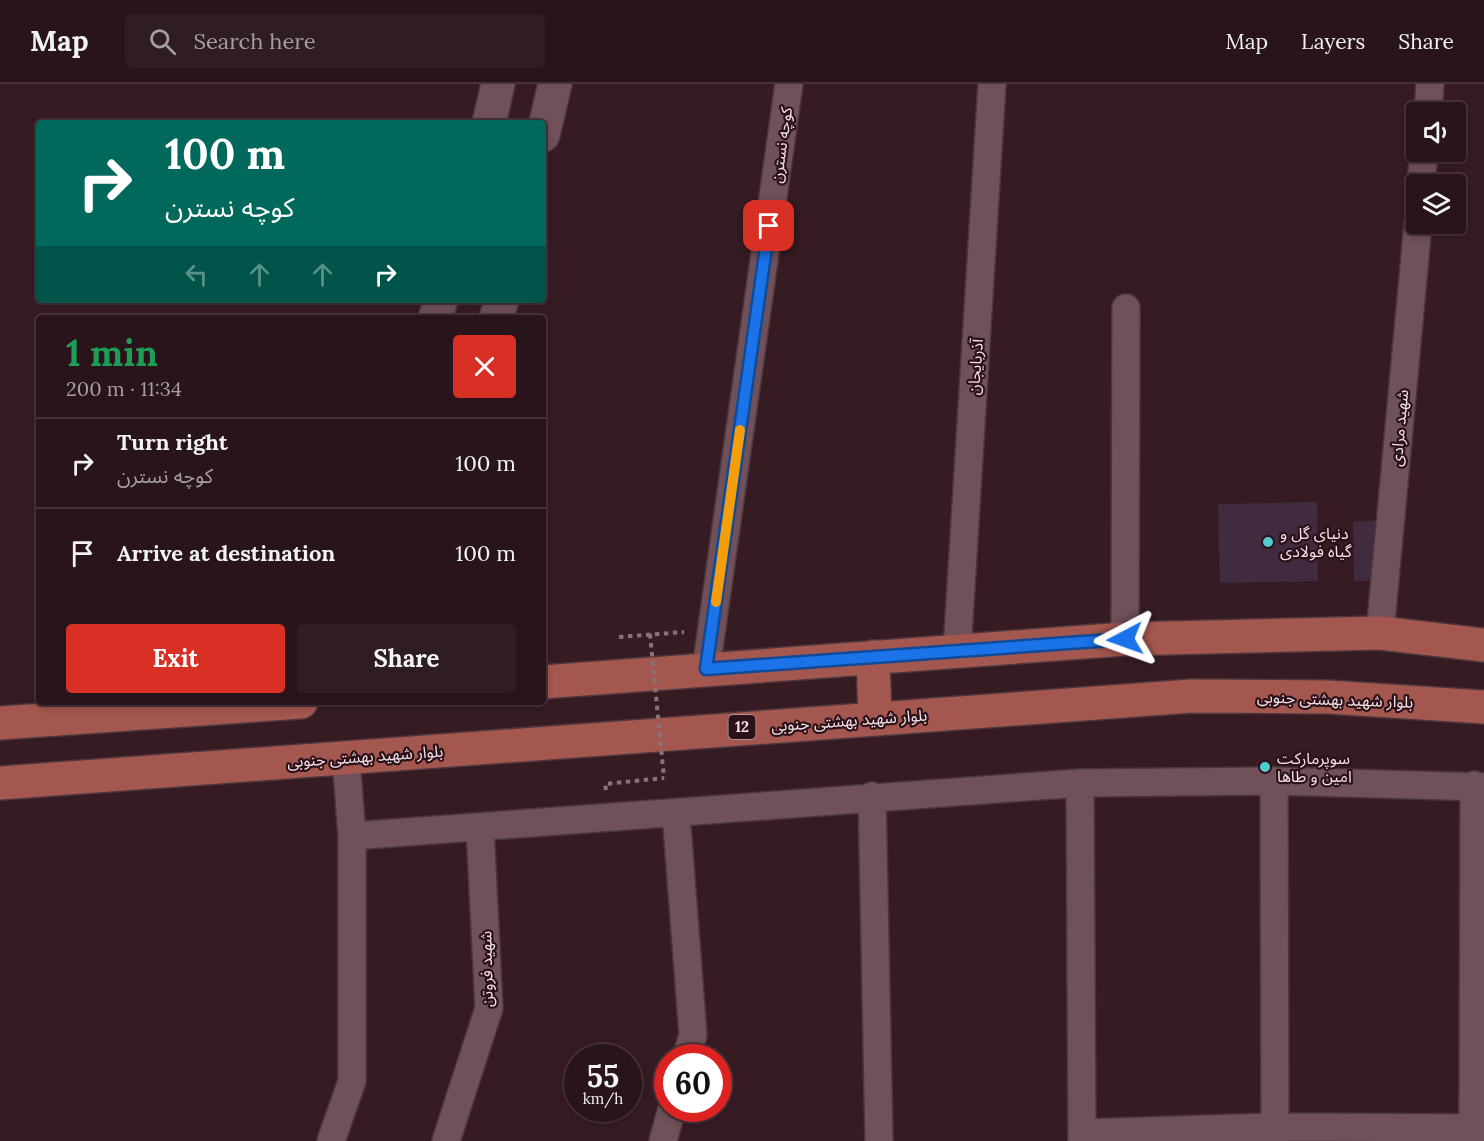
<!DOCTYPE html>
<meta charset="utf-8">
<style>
body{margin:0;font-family:Lora,"Noto Sans Arabic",serif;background:#301d23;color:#f1f3f6;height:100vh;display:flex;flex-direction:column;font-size:22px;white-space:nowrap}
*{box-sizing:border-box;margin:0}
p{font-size:20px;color:#a59ea2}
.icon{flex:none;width:33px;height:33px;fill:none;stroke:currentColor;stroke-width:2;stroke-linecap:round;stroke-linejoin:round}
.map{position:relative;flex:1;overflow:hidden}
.details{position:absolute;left:36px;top:231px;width:510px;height:390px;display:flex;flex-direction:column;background:#28141a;border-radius:6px;box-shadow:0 3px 9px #0003,0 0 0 2px #443339}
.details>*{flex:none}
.banner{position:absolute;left:36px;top:36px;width:510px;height:183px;border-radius:6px;box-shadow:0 3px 9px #0003,0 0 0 2px #443339;background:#00695c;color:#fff;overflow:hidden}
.tools{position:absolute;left:1406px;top:18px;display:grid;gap:12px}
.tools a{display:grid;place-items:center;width:60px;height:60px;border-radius:6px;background:#28141a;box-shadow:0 3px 9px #0003,0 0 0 2px #443339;font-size:30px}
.speed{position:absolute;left:564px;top:960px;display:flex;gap:12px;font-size:30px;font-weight:700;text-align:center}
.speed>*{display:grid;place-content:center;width:78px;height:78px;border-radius:50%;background:#28141a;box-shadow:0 3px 9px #0003,0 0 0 2px #443339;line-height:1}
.speed small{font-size:15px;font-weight:400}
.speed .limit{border:9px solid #d22;background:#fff;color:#111}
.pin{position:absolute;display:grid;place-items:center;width:51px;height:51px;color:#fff;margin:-26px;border-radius:12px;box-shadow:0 3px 9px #0006}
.me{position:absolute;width:66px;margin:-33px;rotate:266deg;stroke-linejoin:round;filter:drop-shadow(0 0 4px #0008)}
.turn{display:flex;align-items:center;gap:21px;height:126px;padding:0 30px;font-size:27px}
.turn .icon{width:78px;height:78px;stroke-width:2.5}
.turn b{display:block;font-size:42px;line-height:51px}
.lanes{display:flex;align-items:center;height:57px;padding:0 30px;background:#0003;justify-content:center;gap:30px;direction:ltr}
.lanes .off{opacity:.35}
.round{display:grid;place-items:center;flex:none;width:63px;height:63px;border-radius:6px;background:#301d23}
.headline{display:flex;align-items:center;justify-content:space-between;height:102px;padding:0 30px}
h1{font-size:36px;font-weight:700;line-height:45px;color:#1e9e55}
.action{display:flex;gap:12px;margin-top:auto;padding:12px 30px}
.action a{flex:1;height:69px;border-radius:6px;background:#d93025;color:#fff;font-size:24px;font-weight:700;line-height:69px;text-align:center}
.action a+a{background:#301d23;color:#f1f3f6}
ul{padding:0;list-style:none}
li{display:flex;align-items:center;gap:18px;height:90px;padding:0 30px;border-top:2px solid #443339}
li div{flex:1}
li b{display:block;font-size:22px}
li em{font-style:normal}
header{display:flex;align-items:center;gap:36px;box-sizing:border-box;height:84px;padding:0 30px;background:#28141a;border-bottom:2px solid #443339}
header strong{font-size:28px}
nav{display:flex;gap:33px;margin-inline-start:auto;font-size:21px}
.search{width:420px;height:54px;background:#301d23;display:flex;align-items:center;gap:15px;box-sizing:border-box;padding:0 21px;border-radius:6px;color:#a59ea2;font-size:22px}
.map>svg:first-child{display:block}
.building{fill:#412c3f}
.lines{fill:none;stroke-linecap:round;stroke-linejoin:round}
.minor-casing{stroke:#4c363c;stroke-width:30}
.tertiary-casing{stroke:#4c363c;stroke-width:36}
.primary-casing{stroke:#4c363c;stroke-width:36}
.path{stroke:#8a7278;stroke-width:4;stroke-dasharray:4.5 4.5;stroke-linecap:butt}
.minor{stroke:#705059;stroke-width:27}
.tertiary{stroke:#705059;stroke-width:33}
.primary{stroke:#a4574e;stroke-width:33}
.path-bridge{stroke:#8a7278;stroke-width:4;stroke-dasharray:4.5 4.5;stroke-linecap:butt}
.route-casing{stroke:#114b97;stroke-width:15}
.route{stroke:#1a73e8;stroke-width:10}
.slow{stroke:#f59e0b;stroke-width:10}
.poi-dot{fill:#51ccd1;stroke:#2b111a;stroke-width:2}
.labels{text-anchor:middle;stroke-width:4.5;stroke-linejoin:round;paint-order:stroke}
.shield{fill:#2b111a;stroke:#b8a3a9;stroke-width:1.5}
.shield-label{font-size:15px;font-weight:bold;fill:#f5e2e6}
.street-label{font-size:16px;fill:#f5e2e6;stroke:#2b111a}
.poi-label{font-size:16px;fill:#f5e2e6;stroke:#2b111a;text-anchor:start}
</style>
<header>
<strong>Map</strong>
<div class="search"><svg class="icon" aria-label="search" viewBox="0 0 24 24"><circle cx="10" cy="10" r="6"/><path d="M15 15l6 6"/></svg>Search here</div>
<nav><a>Map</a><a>Layers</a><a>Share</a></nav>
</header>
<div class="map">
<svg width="1484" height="1057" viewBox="0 0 1484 1057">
<rect width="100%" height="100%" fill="#361b23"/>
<!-- building -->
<path class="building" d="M1317 418 1318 497 1220 499 1218 420Z
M1384 436 1383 488 1369 497H1354L1353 438Z"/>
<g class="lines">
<!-- minor casing -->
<g class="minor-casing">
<path id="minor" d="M1428 28 1430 0
M1421 100 1424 68
M1380 549 1418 140
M1125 555 1126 224
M957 567 992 0
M706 585 789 0
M1274 697 1275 1057
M1080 699 1082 1057
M872 712 879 1057
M676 729 693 951 686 974
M352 752 1080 699 1274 697 1484 703
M1082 1049 1275 1043 1484 1044
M331 1057 352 997V752L346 674
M446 1057 489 924 480 743
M663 1057 672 1024
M1473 1057 1474 701"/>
</g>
<!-- tertiary casing -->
<g class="tertiary-casing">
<path id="tertiary" d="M489 39 498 0
M543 51 555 0
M435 234 441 216
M496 234 502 216"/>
</g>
<!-- primary casing -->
<g class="primary-casing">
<path id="primary" d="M873 573 875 634
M543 598 1125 555 1380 549 1484 561
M0 639 301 618
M0 699 1192 612 1328 613 1484 623"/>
</g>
<!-- path -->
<path class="path" d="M619 553 684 548
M606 706 605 700 664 694"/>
<!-- minor -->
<use href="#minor" class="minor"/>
<!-- tertiary -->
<use href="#tertiary" class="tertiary"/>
<!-- primary -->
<use href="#primary" class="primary"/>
<!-- path-bridge -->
<path class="path-bridge" d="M650 550 664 694"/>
</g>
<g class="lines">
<!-- route casing -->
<g class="route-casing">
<path id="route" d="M769 142 706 585 1125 555"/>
</g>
<!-- route -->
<use href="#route" class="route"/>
<!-- slow -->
<path class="slow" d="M716 518 740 346"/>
</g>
<!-- markers -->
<g class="poi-dot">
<circle cx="1268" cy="458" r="6"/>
<circle cx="1265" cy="683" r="6"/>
</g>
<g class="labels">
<!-- shield labels -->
<rect class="shield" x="728.5" y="631" width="27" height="24" rx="4.5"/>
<g class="shield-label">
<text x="742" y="648">12</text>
</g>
<!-- street labels -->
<g class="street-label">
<text transform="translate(781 61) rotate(-82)" y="6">کوچه نسترن</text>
<text transform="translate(975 283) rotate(-86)" y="6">آذربایجان</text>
<text transform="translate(1399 344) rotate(-85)" y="6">شهید مرادی</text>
<text transform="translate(1335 615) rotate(2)" y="6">بلوار شهید بهشتی جنوبی</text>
<text transform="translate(849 636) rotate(-4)" y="6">بلوار شهید بهشتی جنوبی</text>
<text transform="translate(365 672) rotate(-4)" y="6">بلوار شهید بهشتی جنوبی</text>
<text transform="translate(486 885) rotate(-91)" y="6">شهید فروتن</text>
</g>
<!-- poi labels -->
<g class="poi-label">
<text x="1280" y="455">دنیای گل و<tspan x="1280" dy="18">گیاه فولادی</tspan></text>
<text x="1277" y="680">سوپرمارکت<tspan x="1277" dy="18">امین و طاها</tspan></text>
</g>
</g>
</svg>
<div class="tools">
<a><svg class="icon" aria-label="sound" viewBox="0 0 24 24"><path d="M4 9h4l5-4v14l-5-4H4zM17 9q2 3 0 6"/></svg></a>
<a><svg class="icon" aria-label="layers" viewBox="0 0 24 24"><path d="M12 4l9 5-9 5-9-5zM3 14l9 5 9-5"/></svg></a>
</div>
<div class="speed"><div>55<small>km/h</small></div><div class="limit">60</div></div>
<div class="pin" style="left:769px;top:142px;background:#d93025"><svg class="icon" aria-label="arrive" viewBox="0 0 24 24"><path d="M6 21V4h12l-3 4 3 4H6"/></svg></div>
<svg class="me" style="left:1125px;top:555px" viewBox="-20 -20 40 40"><path d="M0-17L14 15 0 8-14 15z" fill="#1a73e8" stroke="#fff" stroke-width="4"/></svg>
<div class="banner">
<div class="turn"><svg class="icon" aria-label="right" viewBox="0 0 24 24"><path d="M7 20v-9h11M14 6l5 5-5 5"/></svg><div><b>100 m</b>کوچه نسترن</div></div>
<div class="lanes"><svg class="icon off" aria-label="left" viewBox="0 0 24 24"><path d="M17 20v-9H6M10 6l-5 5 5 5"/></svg><svg class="icon off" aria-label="ahead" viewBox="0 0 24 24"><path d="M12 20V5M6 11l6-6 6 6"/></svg><svg class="icon off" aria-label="ahead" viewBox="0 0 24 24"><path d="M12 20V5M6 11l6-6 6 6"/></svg><svg class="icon" aria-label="right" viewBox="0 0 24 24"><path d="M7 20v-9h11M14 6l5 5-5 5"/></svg></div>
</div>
<section class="details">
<div class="headline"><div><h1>1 min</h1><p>200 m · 11:34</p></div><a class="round" style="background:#d93025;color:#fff"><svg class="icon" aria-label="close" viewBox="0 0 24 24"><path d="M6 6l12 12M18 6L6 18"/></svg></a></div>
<ul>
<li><svg class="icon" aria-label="right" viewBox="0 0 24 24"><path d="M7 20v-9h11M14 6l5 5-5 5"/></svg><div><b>Turn right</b><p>کوچه نسترن</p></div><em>100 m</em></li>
<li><svg class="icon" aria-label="arrive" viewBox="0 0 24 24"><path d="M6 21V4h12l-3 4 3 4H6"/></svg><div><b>Arrive at destination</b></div><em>100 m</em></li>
</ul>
<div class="action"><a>Exit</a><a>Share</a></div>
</section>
</div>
